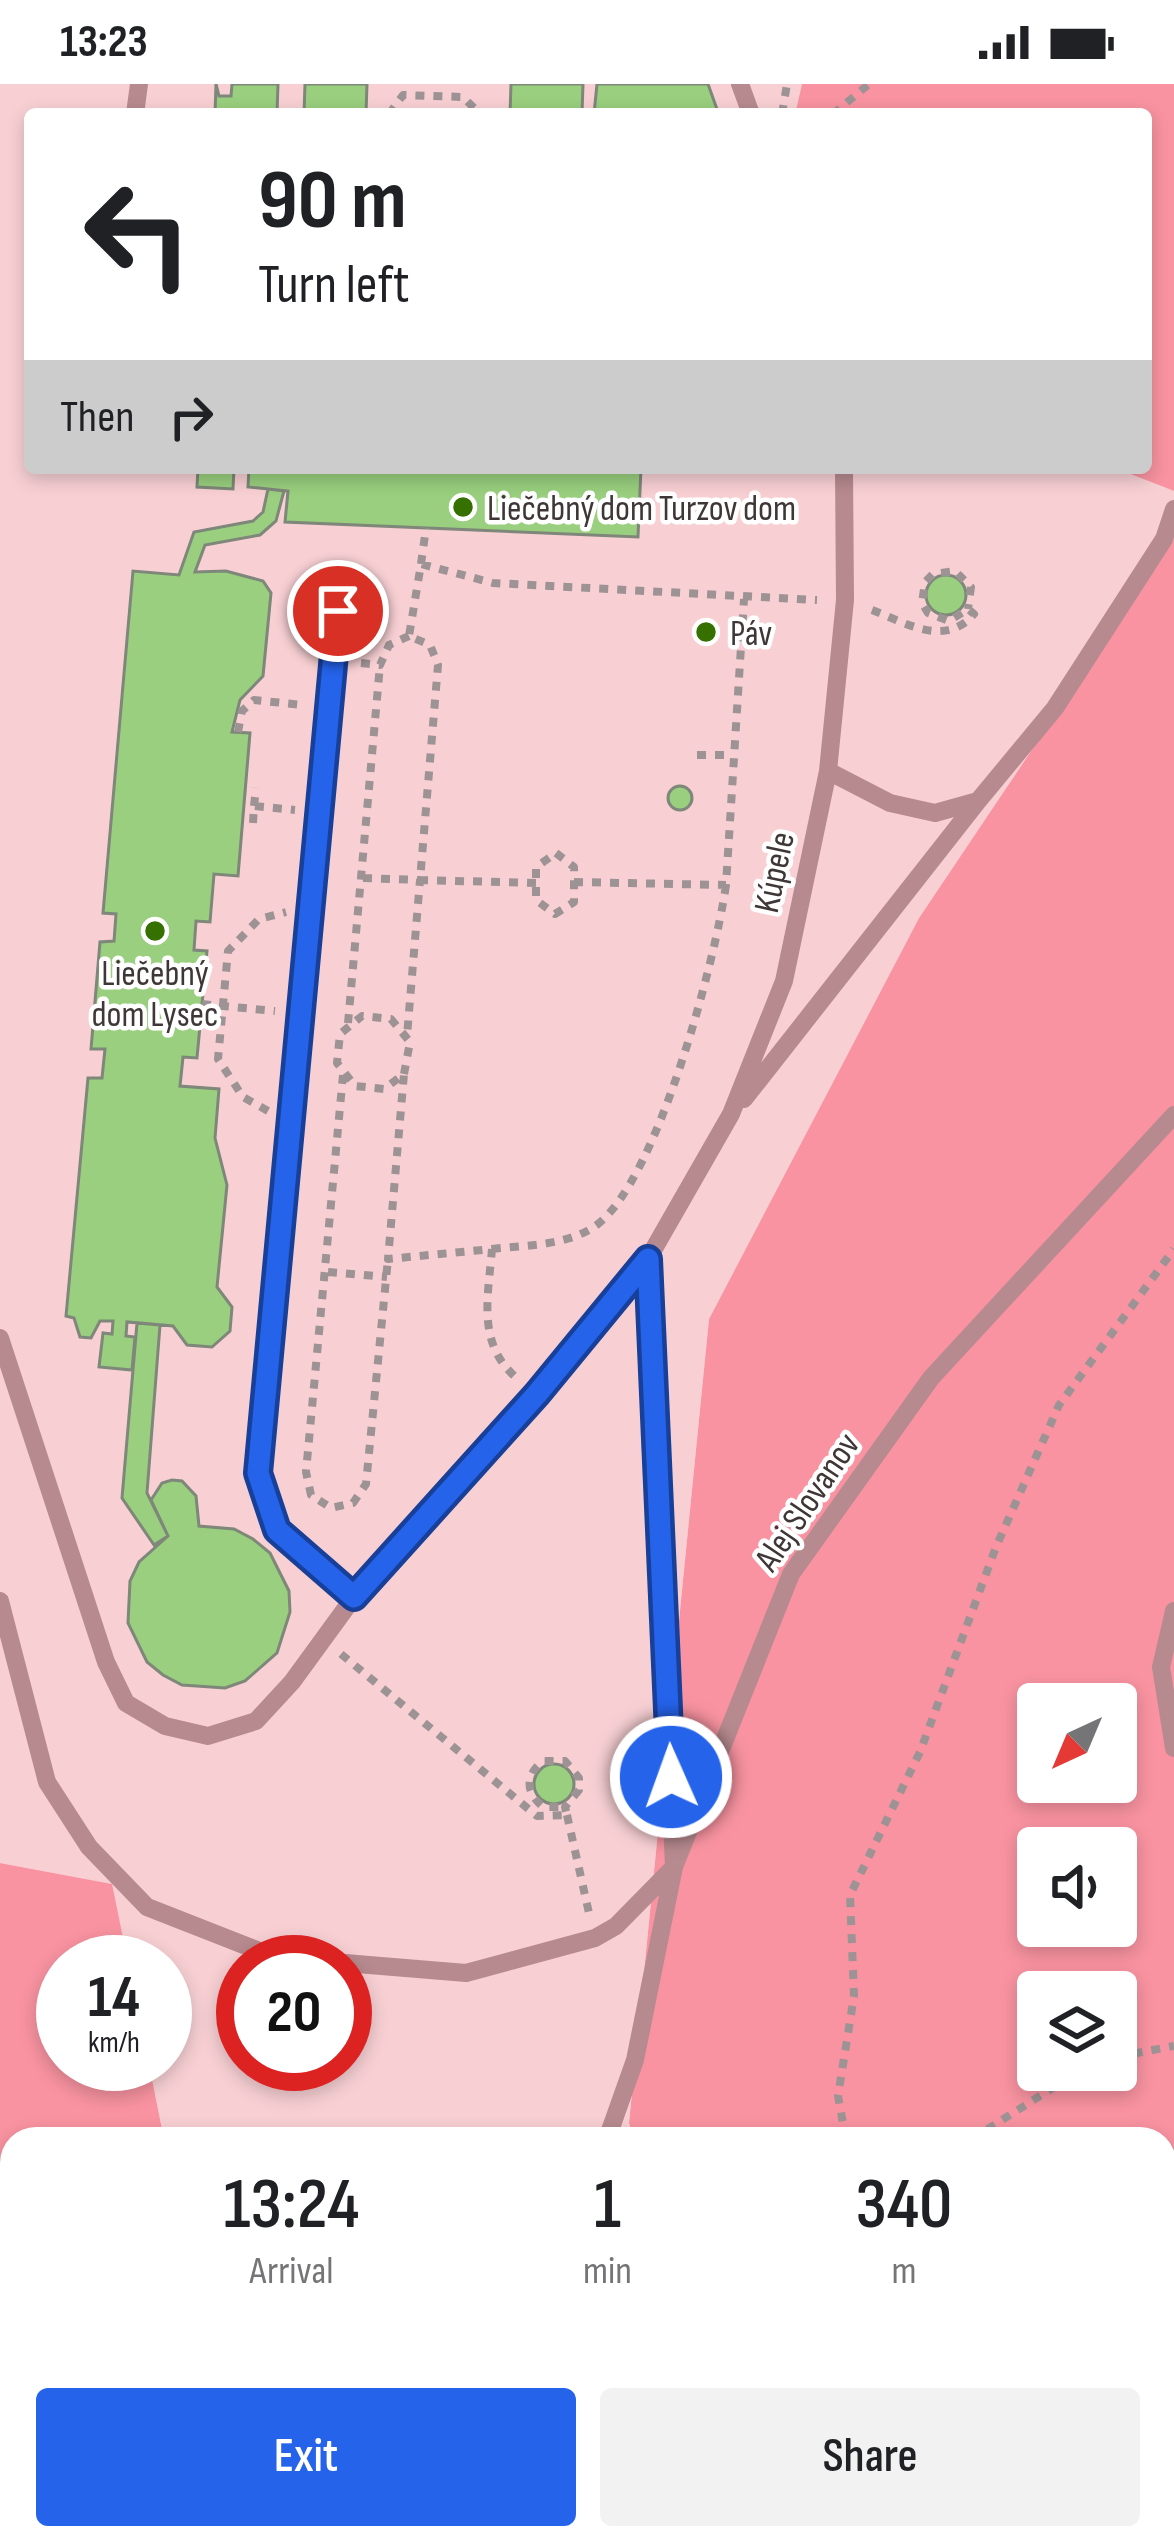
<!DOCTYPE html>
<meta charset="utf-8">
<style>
body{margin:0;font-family:"Sofia Sans Condensed",sans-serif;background:#f2f2f2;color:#202124;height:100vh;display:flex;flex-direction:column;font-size:45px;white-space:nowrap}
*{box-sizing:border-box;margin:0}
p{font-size:39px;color:#757577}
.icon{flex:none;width:66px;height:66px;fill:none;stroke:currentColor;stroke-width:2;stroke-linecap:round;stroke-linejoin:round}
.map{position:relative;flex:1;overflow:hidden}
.details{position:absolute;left:0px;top:2043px;width:1176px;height:423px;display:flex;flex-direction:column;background:#fff;border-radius:36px 36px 0 0;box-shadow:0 6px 18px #0003}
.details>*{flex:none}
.banner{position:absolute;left:24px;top:24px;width:1128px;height:366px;border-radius:12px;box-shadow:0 6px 18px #0003;background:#fff;color:#202124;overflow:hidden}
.needle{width:78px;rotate:224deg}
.fabs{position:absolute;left:1017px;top:1599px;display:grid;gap:24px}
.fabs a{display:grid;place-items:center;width:120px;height:120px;border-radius:12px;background:#fff;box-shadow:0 6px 18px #0003;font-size:60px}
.speed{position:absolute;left:36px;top:1851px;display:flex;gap:24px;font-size:60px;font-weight:700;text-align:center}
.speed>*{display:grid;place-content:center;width:156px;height:156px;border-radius:50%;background:#fff;box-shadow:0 6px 18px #0003;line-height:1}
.speed small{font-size:30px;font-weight:400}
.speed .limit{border:18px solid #d22;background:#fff;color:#111}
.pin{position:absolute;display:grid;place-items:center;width:102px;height:102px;color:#fff;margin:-51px;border:6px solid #fff;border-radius:50%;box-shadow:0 3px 12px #0007}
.me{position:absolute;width:132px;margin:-66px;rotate:358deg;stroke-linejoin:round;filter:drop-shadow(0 0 9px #0008)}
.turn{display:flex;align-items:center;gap:42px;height:252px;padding:0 36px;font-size:54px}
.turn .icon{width:156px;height:156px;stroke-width:2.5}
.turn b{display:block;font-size:84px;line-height:102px}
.then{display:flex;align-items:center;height:114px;padding:0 36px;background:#0003;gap:24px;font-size:45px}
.eta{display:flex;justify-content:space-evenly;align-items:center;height:204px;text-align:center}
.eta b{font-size:72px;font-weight:600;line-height:84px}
.action{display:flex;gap:24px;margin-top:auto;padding:24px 36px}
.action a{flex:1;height:138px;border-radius:12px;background:#2563eb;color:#fff;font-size:48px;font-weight:600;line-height:138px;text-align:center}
.action a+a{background:#f2f2f2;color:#202124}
.status{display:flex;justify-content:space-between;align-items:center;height:84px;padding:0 60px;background:#fff;direction:ltr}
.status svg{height:33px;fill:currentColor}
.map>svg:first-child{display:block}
.green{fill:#f8d0d4;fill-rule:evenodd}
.forest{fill:#f993a1;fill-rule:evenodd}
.building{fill:#99cf7e;stroke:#7e8779;stroke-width:3}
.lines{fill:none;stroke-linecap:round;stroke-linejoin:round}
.path{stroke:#9e9394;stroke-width:8;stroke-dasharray:9 9;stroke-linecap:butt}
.lane{stroke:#b78a8f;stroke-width:18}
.route-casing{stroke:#184099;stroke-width:30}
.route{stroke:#2563eb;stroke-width:21}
.poi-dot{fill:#357000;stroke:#fff;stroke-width:4.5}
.labels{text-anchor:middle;stroke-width:9;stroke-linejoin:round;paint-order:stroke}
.poi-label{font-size:36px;fill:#3f3737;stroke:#fff;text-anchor:start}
.street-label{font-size:36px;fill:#3f3737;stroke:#fff}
</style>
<div class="status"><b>13:23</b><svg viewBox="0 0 49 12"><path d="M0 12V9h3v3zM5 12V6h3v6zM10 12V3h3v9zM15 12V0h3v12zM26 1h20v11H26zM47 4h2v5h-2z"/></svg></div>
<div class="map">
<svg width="1174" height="2464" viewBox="0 0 1174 2464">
<rect width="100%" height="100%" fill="#fff2f3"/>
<!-- green -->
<path class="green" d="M0 0H802L795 30H30V384H1115L1174 407V454L919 834 709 1235 629 2039 634 2055H164L149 1980H165V1878H128L111 1800 0 1779ZM243 1878H345V1980H243Z
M83 2454H768L771 2464H65Z"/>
<!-- forest -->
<path class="forest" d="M802 0H1174V407L1115 384H1146V30H795Z
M1174 454V2464H771L768 2454H1164V2055H634L629 2039 709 1235 919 834ZM1038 1620H1116V1698H1038ZM1038 1764H1116V1842H1038ZM1038 1908H1116V1986H1038Z
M0 1779 112 1800 128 1878H63V1980H149L164 2055H12V2454H83L65 2464H0Z"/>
<!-- building -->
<path class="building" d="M216 0 219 12H231L232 0H278L277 30H215Z
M305 0H367L366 30H304Z
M511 0H583L582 30H510Z
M597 0H708L718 28 594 30Z
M198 384H234L233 405 197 403Z
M249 384H641L638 453 285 438 288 407 248 403Z
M268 405 284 407 276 437 260 451 205 461 195 488 226 487 263 497 271 509 263 592 240 616 232 648 250 649 238 792 214 790 210 838 196 837 194 866 207 867 197 974 183 973 180 1002 219 1005 215 1054 227 1101 217 1203 232 1223 230 1247 212 1263 187 1261 173 1242 127 1238 126 1252 135 1253 132 1286 99 1283 103 1249 112 1250 113 1237H100L91 1254 80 1253 74 1234 66 1232 88 994H102L105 965H91L100 858 114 857 116 830 103 829 133 487 179 491 194 448 253 437 263 428Z
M926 511a20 20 0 1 1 40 0a20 20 0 1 1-40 0Z
M668 714a12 12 0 1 1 24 0a12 12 0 1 1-24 0Z
M137 1239 160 1241 147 1409 168 1452 154 1461 122 1414Z
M172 1396 182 1397 196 1412 199 1442 234 1445 253 1455 270 1469 289 1507 290 1528 277 1569 245 1597 225 1604 182 1601 163 1591 147 1578 128 1539 130 1497 139 1478 168 1452 151 1416 162 1399Z
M534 1700a20 20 0 1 1 40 0a20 20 0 1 1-40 0Z"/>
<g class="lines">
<!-- path -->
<path class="path" d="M389 30 403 11 463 13 480 30
M782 30 787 0
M833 30 869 0
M421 480 426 444
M872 526C906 539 945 564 974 530L968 525 949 537 928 529 922 519 925 498 933 490 955 487 971 503 968 525
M361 579 380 581 389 561 409 552
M238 648 242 627 254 616 303 621
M697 671H732
M254 722 256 704
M253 739 254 722 295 726
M556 769 574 783V818L555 830 536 816V783Z
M363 794 420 796 407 952
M574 798 726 801 744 515
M536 799 420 796 438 581 430 561 409 552 421 480 493 499 817 516
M202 920 275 927
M348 939 380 581
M404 990 410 958 391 935 362 932 340 950 337 979 355 1002 384 1005 404 990 388 1175 492 1165C488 1215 476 1261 519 1296
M343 991 306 1388 311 1411 331 1424 353 1419 366 1400 388 1175
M268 1027 243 1013 218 975 228 867 259 835 286 828
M492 1165C527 1161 569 1162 598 1140 658 1093 715 878 726 801
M328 1188 387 1193
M341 1570 537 1732 567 1731 565 1723 579 1706V1694L565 1677H543C525 1691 525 1708 543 1723H565
M567 1731 589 1829
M1116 1973 1174 1962
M846 2055 838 2012 854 1912 850 1811 920 1668 996 1463 1059 1321 1174 1165
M972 2055 1081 1986
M844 2464 849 2454"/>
<!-- lane -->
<path class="lane" d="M740 0 751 30
M135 30 139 0
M338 527 258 1389 277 1446 354 1513
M828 687 890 719 935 729 978 717 1055 624 1164 455 1174 425
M744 1015 978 717
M0 1254 106 1578 126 1619 165 1642 208 1652 256 1637 292 1598 354 1513 537 1310 648 1175 731 1030 784 897 828 687 845 516 844 384
M0 1517 47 1698 89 1763 147 1823 277 1874 328 1878
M1174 1527 1161 1583 1174 1664
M345 1879 466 1889 595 1854 616 1842 674 1783 791 1490 931 1294 1174 1031
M607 2055 635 1976 674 1783 648 1175"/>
</g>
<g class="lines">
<!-- route casing -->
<g class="route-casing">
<path id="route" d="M338 527 258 1389 277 1446 354 1513 537 1310 648 1175 671 1693"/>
</g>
<!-- route -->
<use href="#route" class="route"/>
</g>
<!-- markers -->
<g class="poi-dot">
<circle cx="463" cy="423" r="12"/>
<circle cx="706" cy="548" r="12"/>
<circle cx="155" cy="847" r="12"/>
</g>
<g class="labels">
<!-- poi labels -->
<g class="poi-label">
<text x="487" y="436">Liečebný dom Turzov dom</text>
<text x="730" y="561">Páv</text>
<text x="155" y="901" text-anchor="middle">Liečebný<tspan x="155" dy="41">dom Lysec</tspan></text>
</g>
<!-- street labels -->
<g class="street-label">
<text transform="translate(773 788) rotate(-78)" y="13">Kúpele</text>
<text transform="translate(806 1417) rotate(-56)" y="13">Alej Slovanov</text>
</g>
</g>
</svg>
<div class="fabs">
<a><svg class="needle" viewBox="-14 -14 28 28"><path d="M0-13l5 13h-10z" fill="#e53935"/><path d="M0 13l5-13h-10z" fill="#757577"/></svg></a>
<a><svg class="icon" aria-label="sound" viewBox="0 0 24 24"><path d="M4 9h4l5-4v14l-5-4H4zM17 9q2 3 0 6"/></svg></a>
<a><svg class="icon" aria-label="layers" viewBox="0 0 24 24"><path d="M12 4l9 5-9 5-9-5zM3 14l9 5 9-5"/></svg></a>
</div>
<div class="speed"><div>14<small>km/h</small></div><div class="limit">20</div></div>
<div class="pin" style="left:338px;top:527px;background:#d93025"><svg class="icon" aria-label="arrive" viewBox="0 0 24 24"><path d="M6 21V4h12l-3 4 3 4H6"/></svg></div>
<svg class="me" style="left:671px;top:1693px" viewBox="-20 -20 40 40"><circle r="17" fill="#2563eb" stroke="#fff" stroke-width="3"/><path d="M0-11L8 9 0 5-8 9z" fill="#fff"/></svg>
<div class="banner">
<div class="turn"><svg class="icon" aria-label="left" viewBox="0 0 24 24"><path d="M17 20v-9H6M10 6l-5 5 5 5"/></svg><div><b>90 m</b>Turn left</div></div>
<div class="then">Then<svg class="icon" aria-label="right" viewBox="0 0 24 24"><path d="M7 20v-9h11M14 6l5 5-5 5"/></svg></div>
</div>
<section class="details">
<div class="eta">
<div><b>13:24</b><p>Arrival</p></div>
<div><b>1</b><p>min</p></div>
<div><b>340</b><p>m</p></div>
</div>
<div class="action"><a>Exit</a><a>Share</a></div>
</section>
</div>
